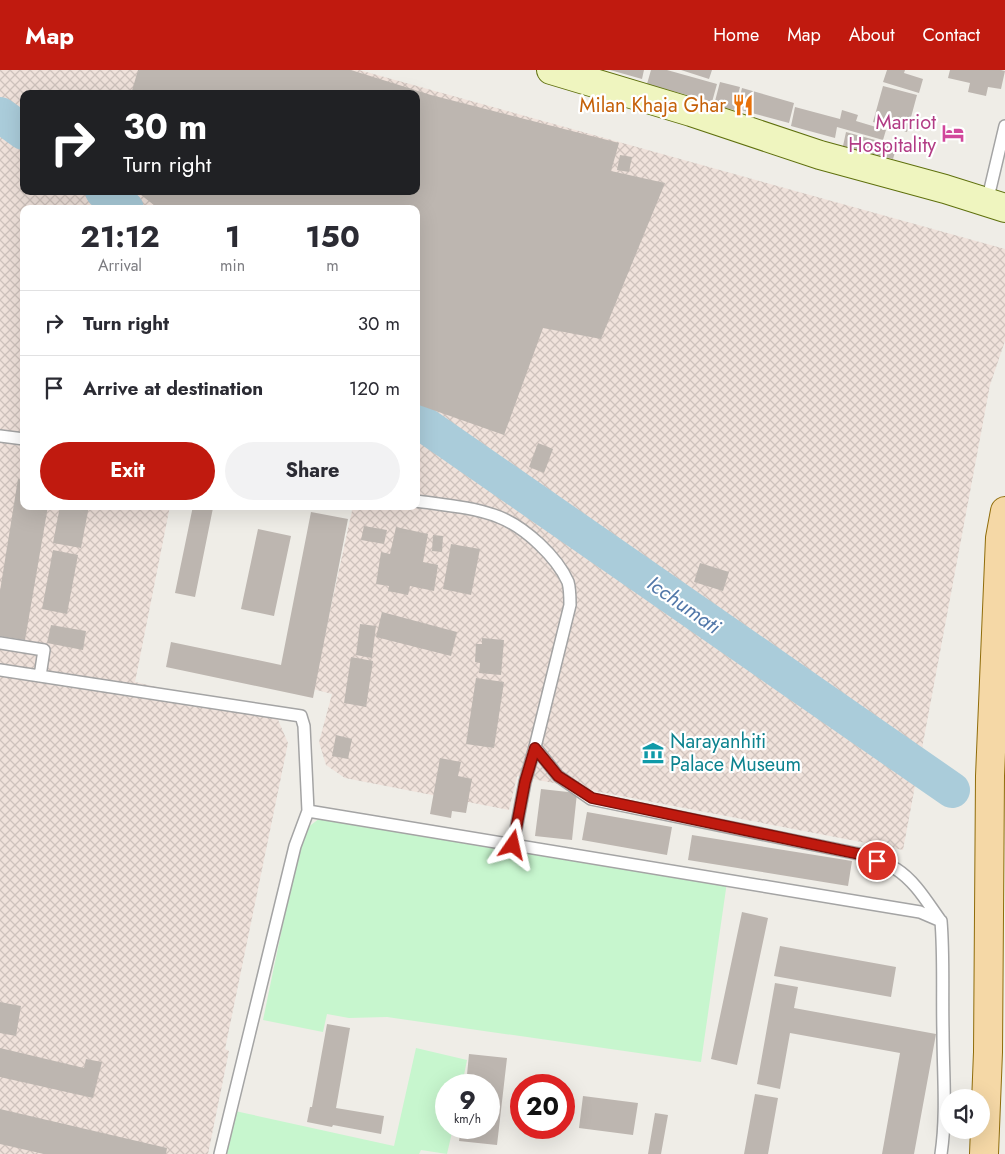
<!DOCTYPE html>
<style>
body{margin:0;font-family:Jost,sans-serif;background:#f2f2f3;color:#2b2b33;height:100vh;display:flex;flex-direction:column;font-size:19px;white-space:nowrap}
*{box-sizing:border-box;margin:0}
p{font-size:16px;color:#7c7c81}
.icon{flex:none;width:28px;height:28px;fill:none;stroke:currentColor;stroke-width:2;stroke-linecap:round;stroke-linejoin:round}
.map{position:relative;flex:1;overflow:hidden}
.panel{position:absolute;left:20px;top:135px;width:400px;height:305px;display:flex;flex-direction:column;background:#fff;border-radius:10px;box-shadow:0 5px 20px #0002}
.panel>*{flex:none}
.banner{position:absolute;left:20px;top:20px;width:400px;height:105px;border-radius:10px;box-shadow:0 5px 20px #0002;background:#202124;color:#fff;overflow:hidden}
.buttons{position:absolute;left:940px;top:1019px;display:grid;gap:10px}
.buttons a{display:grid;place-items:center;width:50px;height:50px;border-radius:50%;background:#fff;box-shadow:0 5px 20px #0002;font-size:25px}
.speed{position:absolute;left:435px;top:1004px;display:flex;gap:10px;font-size:25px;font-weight:700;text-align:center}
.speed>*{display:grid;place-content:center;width:65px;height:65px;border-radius:50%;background:#fff;box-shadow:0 5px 20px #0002;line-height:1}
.speed small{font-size:12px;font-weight:400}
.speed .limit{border:8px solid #d22;background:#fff;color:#111}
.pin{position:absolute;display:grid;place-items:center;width:42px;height:42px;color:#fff;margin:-21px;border:2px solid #fff;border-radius:50%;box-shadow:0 1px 5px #0007}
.me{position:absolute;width:55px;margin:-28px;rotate:11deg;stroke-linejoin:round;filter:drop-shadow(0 0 4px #0008)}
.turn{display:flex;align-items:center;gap:18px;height:105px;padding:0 20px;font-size:22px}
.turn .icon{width:65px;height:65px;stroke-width:2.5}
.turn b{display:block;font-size:35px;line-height:42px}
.eta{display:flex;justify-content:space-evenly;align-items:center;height:85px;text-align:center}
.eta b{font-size:30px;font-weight:700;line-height:35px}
.button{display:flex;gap:10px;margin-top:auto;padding:10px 20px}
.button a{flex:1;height:58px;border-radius:30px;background:#c01a0f;color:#fff;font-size:20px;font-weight:700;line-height:58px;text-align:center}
.button a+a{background:#f2f2f3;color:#2b2b33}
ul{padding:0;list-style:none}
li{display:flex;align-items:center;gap:15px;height:65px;padding:0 20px;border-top:1px solid #e1e1e2}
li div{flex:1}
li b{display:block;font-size:19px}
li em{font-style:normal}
header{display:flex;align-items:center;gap:30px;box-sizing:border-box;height:70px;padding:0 25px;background:#c01a0f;color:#fff}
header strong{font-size:24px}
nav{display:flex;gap:28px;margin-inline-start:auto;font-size:18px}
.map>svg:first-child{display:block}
.military{fill:url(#military-cross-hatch);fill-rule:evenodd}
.park{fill:#c7f6ce}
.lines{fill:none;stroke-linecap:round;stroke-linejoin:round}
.river{stroke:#aaccda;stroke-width:36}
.building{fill:#bdb6b0}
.lane-casing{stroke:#a4a4a4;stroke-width:14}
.secondary-casing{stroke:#5f700d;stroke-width:30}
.primary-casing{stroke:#906d0b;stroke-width:30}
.lane{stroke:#fff;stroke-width:11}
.secondary{stroke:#eff5bf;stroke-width:28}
.primary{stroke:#f5d8a6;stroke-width:28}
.route-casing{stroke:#7d110a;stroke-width:12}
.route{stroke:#c01a0f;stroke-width:9}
.labels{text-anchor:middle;stroke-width:4.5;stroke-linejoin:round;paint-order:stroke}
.food-label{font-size:20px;fill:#c56008;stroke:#fff;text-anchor:end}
.hotel-label{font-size:20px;fill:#b23c85;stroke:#fff;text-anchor:end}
.culture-label{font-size:20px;fill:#0d838f;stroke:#fff;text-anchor:start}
.water-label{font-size:21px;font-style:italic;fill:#5278a9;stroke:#fff}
</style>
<header>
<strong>Map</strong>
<nav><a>Home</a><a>Map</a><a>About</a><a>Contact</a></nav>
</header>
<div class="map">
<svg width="1005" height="1084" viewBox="0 0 1005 1084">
<defs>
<pattern id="military-cross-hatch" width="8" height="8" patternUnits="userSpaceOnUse" patternTransform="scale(1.25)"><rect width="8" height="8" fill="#f0e2db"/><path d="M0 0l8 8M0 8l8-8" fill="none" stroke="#cec2bc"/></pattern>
</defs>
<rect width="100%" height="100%" fill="#efede7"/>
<!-- military -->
<path class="military" d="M0 0H359L1005 179V271L990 315 903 780 517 706 509 740 345 708 326 695 319 672 332 624 313 619 353 436H416V139H24V436H170L135 612 276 645 288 673 225 979 229 981 208 1084H0ZM24 24H416V121H24Z"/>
<!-- park -->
<path class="park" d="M320 748 727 812 701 992 387 947 349 948 327 944 323 962 263 950 302 762Z
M416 978 467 990 462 1015H446V1058H453L447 1084 421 1080 419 1084H226L235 1041 394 1076Z"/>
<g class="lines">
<!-- river -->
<path class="river" d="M0 45 24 62
M103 121 126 139
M416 349 952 720"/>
</g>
<!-- building -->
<path class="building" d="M138 0H351L431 25 619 73 611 101 665 113 601 269 543 258 504 365 416 334V139H159L136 121H416V24H131Z
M610 0H644L642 9Z
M651 0H667L717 14 712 32 647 14Z
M681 0H712L709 9Z
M887 0H905L904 3 923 9 919 23 883 12Z
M950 0H1001L1005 1 1001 19 988 17 986 26 968 22 970 13 948 8Z
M720 12 740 17 734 40 714 35Z
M883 16 917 25 907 62 873 52Z
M742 18 794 33 789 53 737 39Z
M795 37 840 49 842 40 858 45 856 51 886 60 883 70 837 57 835 68 791 56Z
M846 62 897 76 893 89 843 76Z
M620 85 632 87 629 102 617 100Z
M538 373 553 379 544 403 529 397Z
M18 409 24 410V436H48L25 570 0 566V521Z
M60 436H89L81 478 53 473Z
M193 436 213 438 195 527 175 523Z
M311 442 348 449 313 628 166 597 171 572 281 595Z
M364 456 387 460 384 474 361 470Z
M396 457 428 464 423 492 438 495 434 521 410 516 408 525 388 521 389 516 376 514 381 482 390 484Z
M258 459 291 466 274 546 241 539Z
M433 465 443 466 442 482 432 481Z
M451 474 480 479 471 525 443 519Z
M53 480 78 485 67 544 42 539Z
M700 493 729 502 723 521 694 512Z
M382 542 457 562 451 586 376 567Z
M360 554 376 556 372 588 356 585Z
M51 555 86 561 83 580 47 573Z
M482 568 504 570 501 605 479 603 480 593 475 592 476 574H482Z
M351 587 373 591 366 637 344 633Z
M476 608 504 612 494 678 466 674Z
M336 665 352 669 348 689 332 686Z
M440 688 461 692 458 706 472 709 466 743 452 741 451 748 430 744Z
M541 719 577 723 572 770 535 766Z
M587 742 672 757 667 785 582 770Z
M692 765 852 791 848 816 688 790Z
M742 842 768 848 737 995 711 989Z
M780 876 896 897 891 927 774 906Z
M775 913 798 917 794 938 936 964 914 1084H882L900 983 790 963 780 1019 757 1014Z
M0 932 21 936 16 966 0 963Z
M327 954 350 958 336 1038 384 1046 381 1064 333 1055 332 1057 307 1052 310 1037H312Z
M0 978 84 998 86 989 102 992 93 1028 0 1007Z
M469 984 507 988 497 1075 459 1071 461 1058H489V1015H466Z
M755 1024 778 1028 768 1084H744Z
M583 1026 638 1033 633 1065 579 1058Z
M0 1039 167 1078 166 1084H44L0 1074Z
M655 1043 668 1045 661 1084H648Z"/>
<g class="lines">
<!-- lane casing -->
<g class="lane-casing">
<path id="lane" d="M987 132 1005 56
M0 366 24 369
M416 431C444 435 473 437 499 447 525 457 557 487 568 512 570 519 570 528 570 535L535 677 558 706 591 729 859 784C871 788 886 792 896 799 915 811 927 832 940 850
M0 573 44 580 40 606
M0 600 301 646 304 656 308 741 920 842 941 851C944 888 942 925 943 962 943 1002 947 1044 941 1084
M513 775 525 712 535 677
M220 1084 295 776 308 741"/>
</g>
<!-- secondary casing -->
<g class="secondary-casing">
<path id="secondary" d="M551 0 691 42 820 85 945 119 1005 138"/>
</g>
<!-- primary casing -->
<g class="primary-casing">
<path id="primary" d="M984 1084 988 982 990 706 1000 468 1005 441"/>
</g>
<!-- lane -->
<use href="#lane" class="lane"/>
<!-- secondary -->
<use href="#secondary" class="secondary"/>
<!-- primary -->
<use href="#primary" class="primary"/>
</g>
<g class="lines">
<!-- route casing -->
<g class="route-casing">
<path id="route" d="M513 775 525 712 535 678 558 706 592 728 859 784 877 791"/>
</g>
<!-- route -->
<use href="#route" class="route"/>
</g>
<!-- icons -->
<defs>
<g id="restaurant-bare" transform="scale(1.725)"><path d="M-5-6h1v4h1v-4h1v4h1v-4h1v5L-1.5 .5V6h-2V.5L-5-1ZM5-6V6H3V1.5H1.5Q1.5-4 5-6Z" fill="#e8710a" stroke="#fff" stroke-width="2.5" paint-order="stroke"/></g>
<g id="hotel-bare" transform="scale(1.725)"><path d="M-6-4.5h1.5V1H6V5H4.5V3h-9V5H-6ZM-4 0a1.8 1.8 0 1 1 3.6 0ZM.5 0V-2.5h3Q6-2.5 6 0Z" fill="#d1479c" stroke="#fff" stroke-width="2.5" paint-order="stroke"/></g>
<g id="museum-bare" transform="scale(1.725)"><path d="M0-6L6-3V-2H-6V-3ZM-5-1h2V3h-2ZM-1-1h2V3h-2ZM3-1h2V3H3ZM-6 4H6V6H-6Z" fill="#0f9aa8" stroke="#fff" stroke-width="2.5" paint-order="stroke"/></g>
</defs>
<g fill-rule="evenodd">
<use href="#restaurant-bare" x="743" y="35"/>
<use href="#hotel-bare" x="953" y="63"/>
<use href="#museum-bare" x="653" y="683"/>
</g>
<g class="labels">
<!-- food labels -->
<g class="food-label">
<text x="726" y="42">Milan Khaja Ghar</text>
</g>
<!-- hotel labels -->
<g class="hotel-label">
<text x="936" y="59">Marriot<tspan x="936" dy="23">Hospitality</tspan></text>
</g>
<!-- culture labels -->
<g class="culture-label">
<text x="670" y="678">Narayanhiti<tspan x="670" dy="23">Palace Museum</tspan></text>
</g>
<!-- water labels -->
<g class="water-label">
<text transform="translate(684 535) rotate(35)" y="7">Icchumati</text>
</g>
</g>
</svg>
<div class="buttons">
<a><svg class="icon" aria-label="sound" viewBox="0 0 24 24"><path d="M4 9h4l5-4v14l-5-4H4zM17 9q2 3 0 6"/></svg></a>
</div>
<div class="speed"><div>9<small>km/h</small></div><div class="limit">20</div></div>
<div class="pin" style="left:877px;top:791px;background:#d93025"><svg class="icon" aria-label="arrive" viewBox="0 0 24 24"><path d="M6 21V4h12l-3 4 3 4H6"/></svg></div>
<svg class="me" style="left:513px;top:775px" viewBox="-20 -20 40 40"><path d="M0-17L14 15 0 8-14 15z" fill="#c01a0f" stroke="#fff" stroke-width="4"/></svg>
<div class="banner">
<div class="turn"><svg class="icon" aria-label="right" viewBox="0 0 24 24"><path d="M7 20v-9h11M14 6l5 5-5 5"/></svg><div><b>30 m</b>Turn right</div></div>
</div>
<section class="panel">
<div class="eta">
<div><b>21:12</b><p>Arrival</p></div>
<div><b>1</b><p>min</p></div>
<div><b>150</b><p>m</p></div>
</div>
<ul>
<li><svg class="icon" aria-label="right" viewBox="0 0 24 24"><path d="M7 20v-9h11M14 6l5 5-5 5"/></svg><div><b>Turn right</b></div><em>30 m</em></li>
<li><svg class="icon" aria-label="arrive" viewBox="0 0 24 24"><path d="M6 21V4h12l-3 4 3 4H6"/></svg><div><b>Arrive at destination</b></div><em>120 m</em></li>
</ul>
<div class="button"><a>Exit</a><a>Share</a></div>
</section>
</div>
